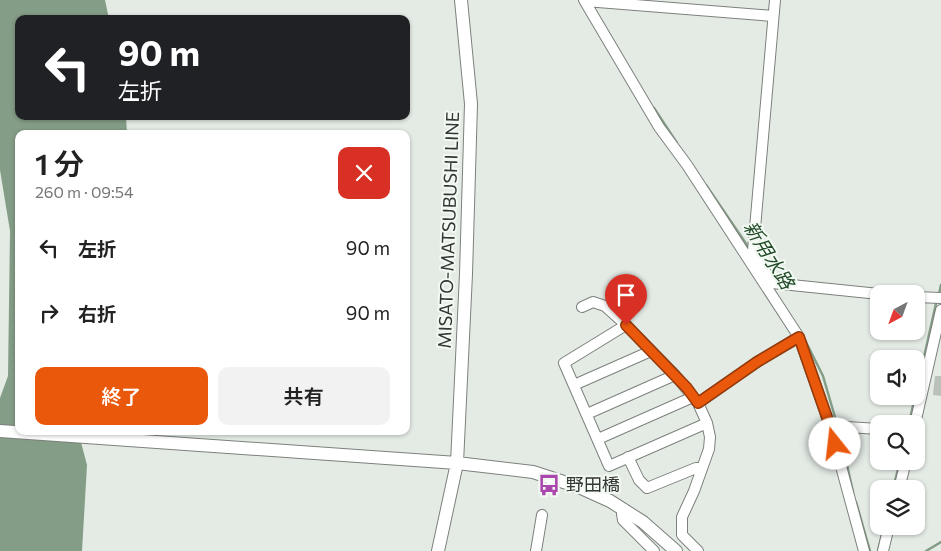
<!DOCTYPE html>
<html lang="ja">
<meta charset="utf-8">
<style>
body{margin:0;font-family:Commissioner,"Noto Sans JP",sans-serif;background:#f2f2f2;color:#222;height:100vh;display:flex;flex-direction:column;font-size:19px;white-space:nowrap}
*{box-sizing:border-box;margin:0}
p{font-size:16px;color:#767676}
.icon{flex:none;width:28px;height:28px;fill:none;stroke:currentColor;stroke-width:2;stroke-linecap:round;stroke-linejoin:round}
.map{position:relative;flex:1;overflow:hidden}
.side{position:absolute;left:15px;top:130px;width:395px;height:305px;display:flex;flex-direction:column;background:#fff;border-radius:10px;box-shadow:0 1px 4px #0004}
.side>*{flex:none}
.banner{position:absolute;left:15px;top:15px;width:395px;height:105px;border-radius:10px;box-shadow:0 1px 4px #0004;background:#202124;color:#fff;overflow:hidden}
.needle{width:32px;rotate:221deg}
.fabs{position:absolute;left:870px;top:285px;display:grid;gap:10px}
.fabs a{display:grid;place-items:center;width:55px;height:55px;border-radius:10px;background:#fff;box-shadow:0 1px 4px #0004;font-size:25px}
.pin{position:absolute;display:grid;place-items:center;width:42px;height:42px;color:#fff;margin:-51px -21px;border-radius:50% 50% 50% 0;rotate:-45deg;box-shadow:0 0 5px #0007}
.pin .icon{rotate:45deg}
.me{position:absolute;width:55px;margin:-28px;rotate:344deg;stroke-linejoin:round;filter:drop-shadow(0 0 4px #0008)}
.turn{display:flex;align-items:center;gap:18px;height:105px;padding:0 20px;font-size:22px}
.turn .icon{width:65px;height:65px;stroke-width:2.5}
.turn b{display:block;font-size:35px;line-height:42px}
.round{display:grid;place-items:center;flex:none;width:52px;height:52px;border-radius:10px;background:#f2f2f2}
.headline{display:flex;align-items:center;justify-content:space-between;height:85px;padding:0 20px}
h1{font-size:30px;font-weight:600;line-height:38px}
.action{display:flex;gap:10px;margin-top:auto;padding:10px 20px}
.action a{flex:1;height:58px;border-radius:10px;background:#ea580c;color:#fff;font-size:20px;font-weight:600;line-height:58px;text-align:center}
.action a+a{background:#f2f2f2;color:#222}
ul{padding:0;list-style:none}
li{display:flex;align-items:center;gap:15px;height:65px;padding:0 20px}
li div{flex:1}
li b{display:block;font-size:19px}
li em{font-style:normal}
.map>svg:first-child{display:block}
.water{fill:#849d86}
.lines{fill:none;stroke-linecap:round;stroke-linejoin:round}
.stream{stroke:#849d86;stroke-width:2.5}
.building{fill:#bac0ba}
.minor-casing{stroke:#7c817c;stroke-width:12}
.major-casing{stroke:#7c817c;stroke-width:14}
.minor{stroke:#fff;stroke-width:10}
.major{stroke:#fff;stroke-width:12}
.route-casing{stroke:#983908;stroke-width:12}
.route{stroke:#ea580c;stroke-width:9}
.labels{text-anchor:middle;stroke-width:4;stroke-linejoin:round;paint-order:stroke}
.street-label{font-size:18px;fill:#343634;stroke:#f2f8f2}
.poi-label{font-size:18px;fill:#343634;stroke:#f2f8f2;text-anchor:start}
.water-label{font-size:19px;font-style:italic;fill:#204927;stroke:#f2f8f2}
</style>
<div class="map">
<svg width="941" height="551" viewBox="0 0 941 551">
<rect width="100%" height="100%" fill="#e4ebe5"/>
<!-- water -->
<path class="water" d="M0 0H105L109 19H19V116H126L127 134H19V431H78L87 465 82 551H0V398L8 376 10 231 0 170Z"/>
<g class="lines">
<!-- stream -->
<path class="stream" d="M654 108 677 143
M706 185 749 248
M939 294 941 285
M805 340 823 376 837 424
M916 393 937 299
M909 424 915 396
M839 429 853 492
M893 489 900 461
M856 502 870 551
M878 551 884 526
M926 551 941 542"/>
</g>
<!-- building -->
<path class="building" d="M935 376H941V396L933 395Z"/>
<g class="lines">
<!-- minor casing -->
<g class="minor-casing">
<path id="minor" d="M584 0 659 127 687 165 799 337 830 426 864 551
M585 1 773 16
M772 283 753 251 775 0
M766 285 772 283 879 294
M916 297 941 298
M582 307 593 302 605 306 626 325 675 375 698 403 707 423 710 437 709 449 694 491 682 517V535L698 551
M626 325 564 363 609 466 707 423
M574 385 651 351
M698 403 757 362 799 337
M587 414 675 375
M915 424 941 310
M830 426 879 429
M598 439 693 397
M628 457 639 480 647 488 696 468H702
M899 489 906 461
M624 509 622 514 623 520 654 551
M536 551 542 515
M883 551 889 526"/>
</g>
<!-- major casing -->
<g class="major-casing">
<path id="major" d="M0 431 457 463 533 472 579 487 610 501 643 522 676 551
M438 551 457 463 466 274 471 104 461 0"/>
</g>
<!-- minor -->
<use href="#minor" class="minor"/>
<!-- major -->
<use href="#major" class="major"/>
</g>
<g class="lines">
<!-- route casing -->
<g class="route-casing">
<path id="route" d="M626 325 687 388 698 403 757 362 799 337 830 426 835 444"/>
</g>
<!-- route -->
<use href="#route" class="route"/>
</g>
<!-- icons -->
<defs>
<g id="bus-bare" transform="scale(1.725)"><path d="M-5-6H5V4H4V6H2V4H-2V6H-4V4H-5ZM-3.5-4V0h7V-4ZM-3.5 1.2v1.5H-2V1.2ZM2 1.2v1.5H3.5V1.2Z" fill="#ac48ad" stroke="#f2f8f2" stroke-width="2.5" paint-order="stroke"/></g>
</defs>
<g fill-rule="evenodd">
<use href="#bus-bare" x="549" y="485"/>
</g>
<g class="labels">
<!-- street labels -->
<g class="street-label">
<text transform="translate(449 230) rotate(-88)" y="6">MISATO-MATSUBUSHI LINE</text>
</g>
<!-- poi labels -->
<g class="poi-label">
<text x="566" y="491">野田橋</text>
</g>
<!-- water labels -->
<g class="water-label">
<text transform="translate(769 255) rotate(58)" y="7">新用水路</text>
</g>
</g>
</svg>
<div class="fabs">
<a><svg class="needle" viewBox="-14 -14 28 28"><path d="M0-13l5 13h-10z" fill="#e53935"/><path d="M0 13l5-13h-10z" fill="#767676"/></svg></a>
<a><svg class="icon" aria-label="sound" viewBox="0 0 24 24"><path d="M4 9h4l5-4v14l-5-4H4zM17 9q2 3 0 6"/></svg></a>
<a><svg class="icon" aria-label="search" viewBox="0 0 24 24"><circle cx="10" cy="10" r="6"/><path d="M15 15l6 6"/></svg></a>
<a><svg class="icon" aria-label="layers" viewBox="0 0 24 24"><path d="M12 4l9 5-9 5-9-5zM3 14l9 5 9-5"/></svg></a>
</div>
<div class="pin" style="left:626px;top:325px;background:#d93025"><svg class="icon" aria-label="arrive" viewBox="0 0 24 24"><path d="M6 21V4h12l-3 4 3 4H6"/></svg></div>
<svg class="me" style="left:835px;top:444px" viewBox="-20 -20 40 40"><circle r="19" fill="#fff"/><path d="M0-13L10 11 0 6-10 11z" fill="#ea580c"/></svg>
<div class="banner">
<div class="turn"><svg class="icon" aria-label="left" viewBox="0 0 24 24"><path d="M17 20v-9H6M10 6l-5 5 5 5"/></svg><div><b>90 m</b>左折</div></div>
</div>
<section class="side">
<div class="headline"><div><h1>1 分</h1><p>260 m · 09:54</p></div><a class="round" style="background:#d93025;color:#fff"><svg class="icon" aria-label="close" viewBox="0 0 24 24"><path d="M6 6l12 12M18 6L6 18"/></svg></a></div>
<ul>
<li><svg class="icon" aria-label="left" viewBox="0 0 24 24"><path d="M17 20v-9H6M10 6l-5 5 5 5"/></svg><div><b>左折</b></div><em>90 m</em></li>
<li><svg class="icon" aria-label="right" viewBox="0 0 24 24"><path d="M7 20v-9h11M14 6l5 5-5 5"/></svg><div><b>右折</b></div><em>90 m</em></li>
</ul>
<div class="action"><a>終了</a><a>共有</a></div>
</section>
</div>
